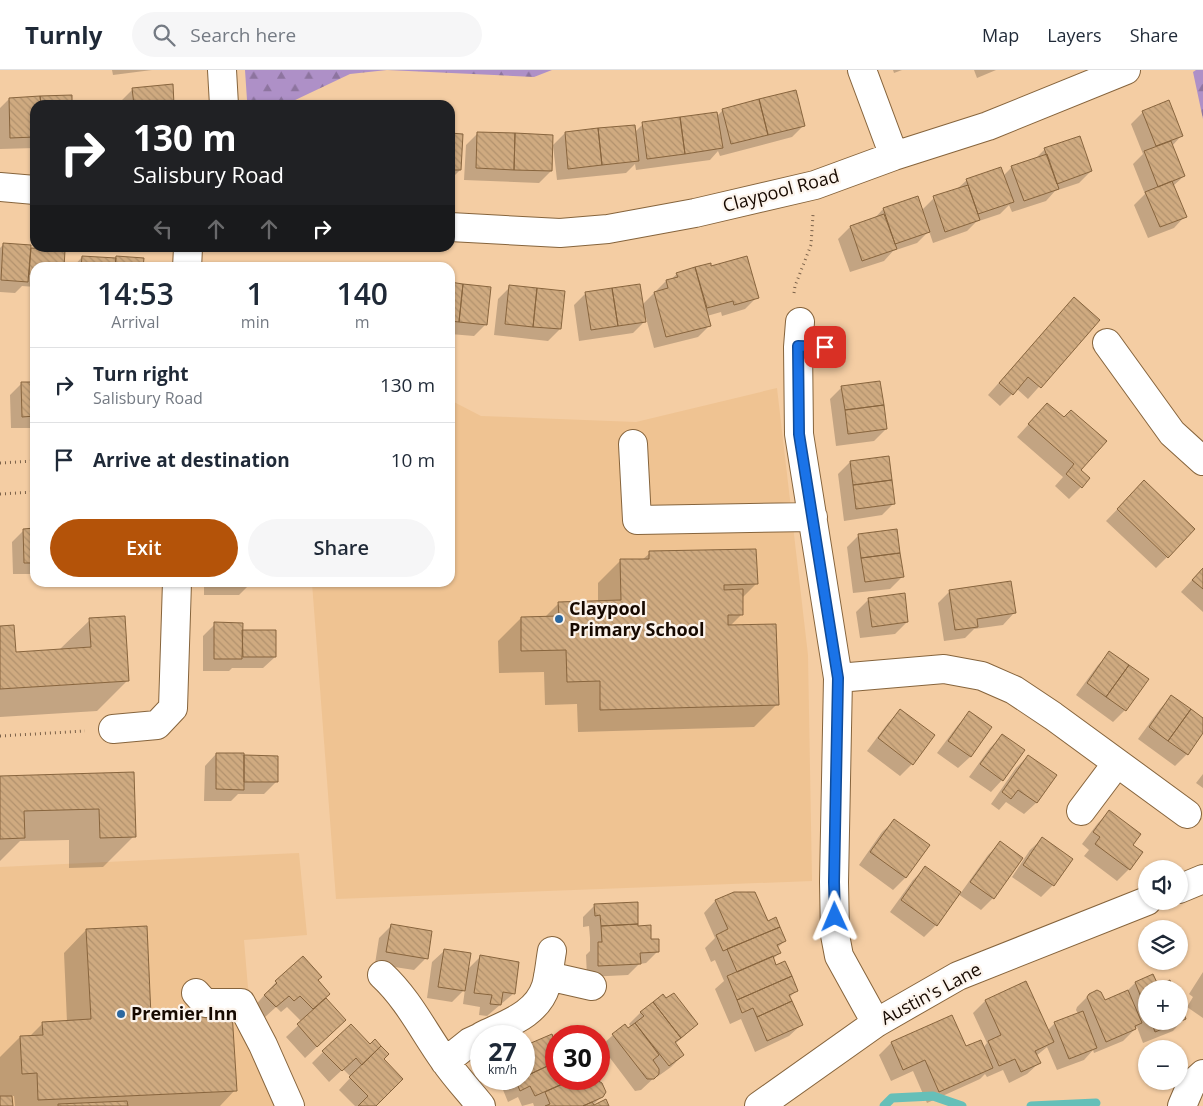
<!DOCTYPE html>
<meta charset="utf-8">
<style>
body{margin:0;font-family:"Open Sans",sans-serif;background:#f6f6f7;color:#1f2937;height:100vh;display:flex;flex-direction:column;font-size:19px;white-space:nowrap}
*{box-sizing:border-box;margin:0}
p{font-size:16px;color:#747a83}
.icon{flex:none;width:28px;height:28px;fill:none;stroke:currentColor;stroke-width:2;stroke-linecap:round;stroke-linejoin:round}
.map{position:relative;flex:1;overflow:hidden}
.panel{position:absolute;left:30px;top:192px;width:425px;height:325px;display:flex;flex-direction:column;background:#fff;border-radius:15px;box-shadow:0 1px 4px #0004}
.panel>*{flex:none}
.banner{position:absolute;left:30px;top:30px;width:425px;height:152px;border-radius:15px;box-shadow:0 1px 4px #0004;background:#202124;color:#fff;overflow:hidden}
.tools{position:absolute;left:1138px;top:790px;display:grid;gap:10px}
.tools a{display:grid;place-items:center;width:50px;height:50px;border-radius:50%;background:#fff;box-shadow:0 1px 4px #0004;font-size:25px}
.speed{position:absolute;left:470px;top:955px;display:flex;gap:10px;font-size:25px;font-weight:700;text-align:center}
.speed>*{display:grid;place-content:center;width:65px;height:65px;border-radius:50%;background:#fff;box-shadow:0 1px 4px #0004;line-height:1}
.speed small{font-size:12px;font-weight:400}
.speed .limit{border:8px solid #d22;background:#fff;color:#111}
.pin{position:absolute;display:grid;place-items:center;width:42px;height:42px;color:#fff;margin:-21px;border-radius:10px;box-shadow:0 2px 8px #0006}
.me{position:absolute;width:55px;margin:-28px;rotate:359deg;stroke-linejoin:round;filter:drop-shadow(0 0 4px #0008)}
.turn{display:flex;align-items:center;gap:18px;height:105px;padding:0 20px;font-size:22px}
.turn .icon{width:65px;height:65px;stroke-width:2.5}
.turn b{display:block;font-size:35px;line-height:42px}
.lanes{display:flex;align-items:center;height:48px;padding:0 20px;background:#0003;justify-content:center;gap:25px;direction:ltr}
.lanes .off{opacity:.35}
.eta{display:flex;justify-content:space-evenly;align-items:center;height:85px;text-align:center}
.eta b{font-size:30px;font-weight:600;line-height:35px}
.cta{display:flex;gap:10px;margin-top:auto;padding:10px 20px}
.cta a{flex:1;height:58px;border-radius:30px;background:#b45309;color:#fff;font-size:20px;font-weight:600;line-height:58px;text-align:center}
.cta a+a{background:#f6f6f7;color:#1f2937}
ul{padding:0;list-style:none}
li{display:flex;align-items:center;gap:15px;height:75px;padding:0 20px;border-top:1px solid #e0e1e3}
li div{flex:1}
li b{display:block;font-size:19px}
li em{font-style:normal}
header{display:flex;align-items:center;gap:30px;box-sizing:border-box;height:70px;padding:0 25px;background:#fff;border-bottom:1px solid #e0e1e3}
header strong{font-size:24px}
nav{display:flex;gap:28px;margin-inline-start:auto;font-size:18px}
.search{width:350px;height:45px;background:#f6f6f7;display:flex;align-items:center;gap:12px;box-sizing:border-box;padding:0 18px;border-radius:28px;color:#747a83;font-size:19px}
.map>svg:first-child{display:block}
.built{fill:#efc392}
.forest{fill:url(#forest-firs)}
.shadow{fill:#0003}
.lines{fill:none;stroke-linecap:round;stroke-linejoin:round}
.stream{stroke:#66bfb8;stroke-width:9}
.building{fill:url(#building-back-hatch);stroke:#88653e}
.minor-casing{stroke:#86643c;stroke-width:30}
.path{stroke:#7b624a;stroke-width:3;stroke-dasharray:1 4;stroke-linecap:butt}
.minor{stroke:#fff;stroke-width:28}
.route-casing{stroke:#114b97;stroke-width:12}
.route{stroke:#1a73e8;stroke-width:9}
.poi-dot{fill:#2c68a0;stroke:#fcf4ec;stroke-width:2}
.labels{text-anchor:middle;stroke-width:4.5;stroke-linejoin:round;paint-order:stroke}
.street-label{font-size:18px;fill:#160900;stroke:#fcf4ec}
.poi-label{font-size:18px;font-weight:bold;fill:#160900;stroke:#fcf4ec;text-anchor:start}
</style>
<header>
<strong>Turnly</strong>
<div class="search"><svg class="icon" aria-label="search" viewBox="0 0 24 24"><circle cx="10" cy="10" r="6"/><path d="M15 15l6 6"/></svg>Search here</div>
<nav><a>Map</a><a>Layers</a><a>Share</a></nav>
</header>
<div class="map">
<svg width="1203" height="1036" viewBox="0 0 1203 1036">
<defs>
<pattern id="forest-firs" width="22" height="20" patternUnits="userSpaceOnUse" patternTransform="scale(1.25)"><rect width="22" height="20" fill="#ae90c7"/><path d="M5 1l3.5 6h-7zM16 11l3.5 6h-7z" fill="#8d749f"/></pattern>
<pattern id="building-back-hatch" width="6" height="6" patternUnits="userSpaceOnUse" patternTransform="scale(1.25)"><rect width="6" height="6" fill="#cfaa80"/><path d="M-1 5l2 2M0 0l6 6M5-1l2 2" fill="none" stroke="#b1916d"/></pattern>
</defs>
<rect width="100%" height="100%" fill="#f4cda3"/>
<!-- built -->
<path class="built" d="M777 318 808 585 812 811 336 829 312 513 450 512V330L481 346 636 352Z
M299 783 307 865 244 870 248 918 305 1036H0V797Z"/>
<!-- forest -->
<path class="forest" d="M245 0H552L534 7 387 0 350 4 291 32 247 30Z
M1196 0H1203V49L1193 2Z"/>
<!-- shadow -->
<path class="shadow" d="M112 0H152L113 5Z
M893 0H902L894 3Z
M974 0H996L977 8Z
M133 19 173 35H121V31Z
M9 29 71 35H35V78L0 79V38Z
M723 40 804 55 792 67 720 86 718 81 710 90 636 100 635 94 626 103 557 110 553 75 565 63 635 62 643 54 717 46Z
M1143 42 1182 65 1172 76 1184 106 1173 116 1185 146 1174 158 1148 168 1134 135 1145 124 1133 94 1143 84 1131 54Z
M478 63 551 101 539 113 464 110 466 75Z
M450 64 460 100 450 110Z
M1045 79 1091 101 1079 113 1055 121 1046 131 1012 142 1009 135 1000 144 976 152 967 161 933 173 929 161 917 173 893 181 884 191 850 202 838 169 850 157 874 149 883 139 917 127 922 140 934 128 957 119 967 110 1003 106 1012 97 1035 89Z
M4 174 29 179 63 182 35 198V217L22 216 15 223 0 222V178Z
M82 187 114 189 117 187 142 198H72Z
M710 195V198L757 227 745 239 722 246 721 242 707 246 710 255 698 267 654 278 645 244 644 245 645 251 633 263 579 271 574 235 586 223 642 235 666 211 670 210 677 204Z
M450 213 486 254 474 266 450 264Z
M510 217 560 259 548 271 494 265 498 229Z
M1074 228 1099 250 1028 329 1017 319 1000 336 988 325Z
M22 313H35V358H11L10 325Z
M842 317 886 359 874 371 836 376 830 329Z
M1047 334 1079 400 1081 417 1069 429 1055 416 1063 407 1017 367Z
M887 387 894 433 882 445 844 451 838 404 850 392Z
M1132 424 1167 487 1156 498 1106 451Z
M35 459V504H13L12 472 24 460Z
M859 465 902 507 890 519 853 523 847 477Z
M650 483 756 514 742 528V544L730 556 777 634 754 657 578 662 577 634 545 635 544 602 499 603 498 571 521 548H544L559 533 598 532V513L621 490H642Z
M1203 498V542L1181 522Z
M204 512H251V513L239 525H204Z
M950 521 1014 543 1003 555 974 559 965 568 944 571 938 533Z
M904 525 907 552 895 564 860 568 856 542 868 530Z
M90 550 128 610 97 641 0 647V557L15 583 59 580Z
M215 554 241 561 275 587 263 598H232L229 601H203V566Z
M1110 583 1125 640 1113 652 1076 625 1098 595Z
M1171 627 1203 649V661L1187 684 1175 696 1138 669 1160 639Z
M900 641 912 694 900 706 867 681 888 653Z
M970 643 990 658 970 687 958 698 937 683 958 655Z
M1002 666V710L991 722 969 707 990 678Z
M216 684 276 712 264 724H238L231 731H204L205 696Z
M1028 686 1055 705 1036 733 1024 744 1006 732 999 740 991 734 1016 698Z
M132 704 134 766 103 797 69 798V770L20 771 0 791V707Z
M1203 704V718L1196 713Z
M1110 741 1132 775 1129 799 1117 811 1084 786 1089 780 1082 774 1098 753Z
M894 751 928 776 905 808 893 820 859 795 882 762Z
M1042 769 1071 789 1053 815 1041 827 1012 807 1030 780Z
M1000 773 1022 788 993 828 981 840 958 824 936 855 924 867 890 842 913 810 925 798 960 824 988 785Z
M734 823 767 852 785 871 777 878 779 883 773 889 776 897 797 920 789 928 801 955 789 966 755 982 741 949 730 954 715 919 724 911 715 890 711 892 705 878 715 868 704 843 715 831Z
M595 835 637 857 658 881 646 893 639 894 628 905 587 907 586 885 590 881V868L589 856 583 857V847Z
M391 856 426 888 414 900 375 894 379 868Z
M86 860 150 947 235 1020 220 1036H15L14 1026H11V1036H0V987L20 967H29L43 953 67 952 64 883Z
M444 881 467 900 480 887 513 924 487 946 479 945 480 937 463 934 465 919 452 932 427 928 432 892Z
M1203 902V948L1187 937 1193 927 1189 924Z
M1152 906 1146 919V951H1179V935L1184 949 1173 961 1143 973 1137 957 1123 971 1094 983 1093 980 1084 990 1057 1000 1047 977 1036 986 1039 993 1027 1004 1009 1013 1003 1000 987 1007 985 1004 980 1009 927 1033 913 1001 891 1011 879 985 891 973 952 946 966 978H983L987 973 973 943 985 931 1026 913 1047 961 1055 953 1078 944 1076 940 1077 937 1089 925 1104 932 1126 922 1135 913Z
M317 910 324 928 345 950 305 988 286 967 302 952 287 937 281 942 276 937 264 948 253 938 276 912Z
M666 930 697 954 675 974 683 985 671 997 657 1007 656 1006 641 1020 635 1021 601 976 613 965 631 957 629 954 641 942Z
M551 965 553 969 556 967V1009H569L571 1012 581 1009 584 1017 602 1026 592 1036H534L533 1033 522 1036 518 1027 508 1032 501 1015 507 1009H524V978Z
M323 982 383 989 374 1036H355L339 1020 351 1007 343 999 329 1012 312 993Z"/>
<g class="lines">
<!-- stream -->
<path class="stream" d="M884 1036 892 1028 933 1026 962 1036
M1031 1036 1096 1033"/>
</g>
<!-- building -->
<path class="building" d="M173 14 174 35H134L132 18Z
M796 20 805 56 768 65 759 29Z
M72 25V35H41L40 26Z
M40 26 41 35H35V67L10 68 9 28Z
M759 29 768 65 731 74 722 39Z
M1169 30 1183 66 1156 76 1142 41Z
M717 42 723 78 685 84 680 47Z
M680 47 685 84 647 89 642 52Z
M635 55 639 91 602 95 598 58Z
M598 58 602 95 568 99 565 62Z
M477 62 515 63 514 100 476 98Z
M450 63 463 64 461 100H450Z
M515 63 553 65 552 101 514 100Z
M1080 66 1092 101 1057 114 1044 78Z
M1171 71 1185 106 1158 117 1144 81Z
M1047 84 1059 119 1024 131 1011 96Z
M1001 97 1014 132 978 144 966 109Z
M1172 111 1187 147 1160 157 1145 122Z
M968 115 980 150 945 162 933 126Z
M918 126 930 162 895 174 883 138Z
M884 144 897 179 862 191 850 156Z
M3 173 31 175 28 212 1 210Z
M31 178 65 180 64 198H35V205L29 204Z
M82 186 116 188 115 198H81Z
M116 186 144 188 143 198H115Z
M747 186 759 228 734 235 733 231 707 238 695 197 711 193V196Z
M695 197 711 256 666 267 654 222 668 218 666 210 678 207 676 203Z
M450 212 463 214 459 252 450 251Z
M463 214 491 217 487 255 459 252Z
M640 214 646 252 618 256 612 218Z
M509 215 537 218 533 257 505 254Z
M537 218 565 221 561 259 533 257Z
M612 218 618 256 591 260 585 222Z
M1074 227 1100 250 1041 318 1028 307 1013 325 999 313Z
M880 311 884 335 845 340 841 316Z
M21 312H35V346L22 347Z
M1047 333 1064 347 1071 340 1107 371 1081 400 1090 408 1082 418 1066 404 1074 394 1028 354Z
M884 335 887 359 848 364 845 340Z
M889 386 892 410 853 415 850 391Z
M892 410 895 434 856 439 853 415Z
M1144 410 1195 459 1168 488 1117 439Z
M35 458V493H24L23 459Z
M897 459 900 483 861 488 858 464Z
M756 479 758 514 724 515V520L743 519V545H728V555L776 554 779 635 600 640V611L567 612 566 580 521 581V547L559 546 558 532 621 530 620 489H649V481Z
M900 483 904 507 865 512 861 488Z
M1203 498V519L1192 510Z
M1011 511 1016 543 977 549 978 557 955 560 949 520Z
M905 523 908 552 872 557 868 528Z
M125 546 129 611 0 619V556L14 555 16 582 91 577 89 548Z
M214 552 243 553 242 589H214Z
M242 560H276V587H243Z
M1109 581 1129 595 1106 627 1087 613Z
M1129 595 1149 609 1126 641 1106 627Z
M1171 625 1191 639 1168 671 1149 657Z
M900 639 935 665 913 695 878 668Z
M1191 639 1203 648V663L1188 685 1168 671Z
M969 641 992 657 971 687 948 671Z
M1002 664 1025 680 1003 711 980 694Z
M216 683H244V720L216 719Z
M244 685 278 686V712H244Z
M1028 685 1057 705 1037 733 1018 720 1011 729 1002 722Z
M134 702 136 767 100 768 99 739 24 741 25 768 0 769V706Z
M1109 740 1141 764 1133 775 1143 782 1130 800 1095 774 1100 767 1093 762Z
M894 749 930 775 906 808 870 782Z
M1042 767 1073 789 1054 816 1023 795Z
M1000 771 1023 788 994 829 970 812Z
M925 796 961 822 937 856 901 830Z
M734 822H755L768 851 776 847 780 857 723 881 716 865 728 859 715 830Z
M638 832V854L601 856 600 845 595 846 594 834Z
M391 854 432 861 428 889 386 882Z
M638 854V856L651 855V869H659V882L640 883 641 894 598 896V872H602L601 856Z
M147 856 151 946 232 942 237 1021 38 1030 37 1003 22 1004 20 966 43 965 42 952 91 949 86 859Z
M780 857 786 871 777 875 781 883 737 902 727 879Z
M444 879 471 883 465 921 438 917Z
M480 885 519 892 515 924 503 922 501 935 490 934 492 925 474 923Z
M303 886 322 907 318 910 330 924 313 939 300 926 294 931 289 926 276 937 264 925 277 913 275 911Z
M773 886 776 895 785 891 792 906 737 930 727 906Z
M1153 904 1158 915 1170 910 1173 919H1146V940L1135 912Z
M792 906 798 921 789 925 792 931 757 947 753 938 742 943 737 930Z
M1026 911 1054 972 1035 981 1041 993 1021 1002 1015 989 999 996 988 971 1001 965 985 930Z
M1097 920 1101 922 1105 930 1128 920 1142 953 1135 956 1136 959 1106 972 1087 927 1089 924Z
M674 923 698 954 681 968 653 932 663 924 666 928Z
M326 928 346 950 317 977 297 954Z
M792 931 803 955 767 971 757 947Z
M653 932 681 968 675 972 684 985 669 996 635 953 644 946 640 942Z
M1179 932 1186 949 1155 962 1151 951H1179Z
M1083 941 1097 978 1069 989 1054 952Z
M952 945 966 976 981 970 993 998 939 1022 925 990 903 1000 891 972Z
M635 953 659 985 653 990 659 999V1004L654 1009H647L612 964 625 954 628 958Z
M351 954 370 974 375 969 381 976 362 995 356 988 342 1001 322 981Z
M565 962 567 966H556V992L524 1007V976L552 964 553 967Z
M381 976 389 984 384 989 403 1009 376 1036H358L368 1026 349 1007Z
M556 992V1009L571 1010 535 1026 530 1016 520 1021 516 1011 524 1009V1007Z
M574 1009H582L585 1015 597 1010 602 1013 606 1022 603 1027 583 1036H545L550 1034 545 1022Z
M0 1026H12L13 1036H0Z
M606 1029 609 1036H583L592 1032 594 1035Z
M127 1031 128 1036H58V1034Z"/>
<g class="lines">
<!-- minor casing -->
<g class="minor-casing">
<path id="minor" d="M222 0 224 35
M862 0 894 86
M0 117 35 120
M450 157 560 163 608 159 695 143 815 115 894 86 988 56 1126 0
M187 198 188 178
M800 252 798 277 799 364 838 608 834 812 835 865 839 886 876 953
M1107 273 1172 363 1203 391
M798 277H825
M633 374 637 450 813 447
M838 608 944 599 982 606 1014 620 1053 646 1187 744
M113 659 157 655 173 638 177 512
M1081 741 1117 693
M1179 819 1203 809
M382 905C408 929 424 962 444 990 455 1006 469 1021 481 1036
M548 906 592 916
M196 923 205 933H241L263 975 290 1036
M482 966C506 954 537 945 546 916 549 905 550 892 552 881
M445 992 470 972 481 967
M759 1036 876 953 958 906 1147 831
M1182 1036 1191 1015 1203 1004"/>
</g>
<!-- path -->
<path class="path" d="M794 223 795 216 811 175 813 145
M0 393 35 391
M0 424 35 422
M0 666 85 661"/>
<!-- minor -->
<use href="#minor" class="minor"/>
</g>
<g class="lines">
<!-- route casing -->
<g class="route-casing">
<path id="route" d="M825 277 798 276 799 364 838 608 834 812 835 847"/>
</g>
<!-- route -->
<use href="#route" class="route"/>
</g>
<!-- markers -->
<g class="poi-dot">
<circle cx="559" cy="549" r="5"/>
<circle cx="121" cy="944" r="5"/>
</g>
<g class="labels">
<!-- street labels -->
<g class="street-label">
<text transform="translate(781 121) rotate(-15)" y="6">Claypool Road</text>
<text transform="translate(931 924) rotate(-28)" y="6">Austin's Lane</text>
</g>
<!-- poi labels -->
<g class="poi-label">
<text x="569" y="545">Claypool<tspan x="569" dy="21">Primary School</tspan></text>
<text x="131" y="950">Premier Inn</text>
</g>
</g>
</svg>
<div class="tools">
<a><svg class="icon" aria-label="sound" viewBox="0 0 24 24"><path d="M4 9h4l5-4v14l-5-4H4zM17 9q2 3 0 6"/></svg></a>
<a><svg class="icon" aria-label="layers" viewBox="0 0 24 24"><path d="M12 4l9 5-9 5-9-5zM3 14l9 5 9-5"/></svg></a>
<a>+</a>
<a>−</a>
</div>
<div class="speed"><div>27<small>km/h</small></div><div class="limit">30</div></div>
<div class="pin" style="left:825px;top:277px;background:#d93025"><svg class="icon" aria-label="arrive" viewBox="0 0 24 24"><path d="M6 21V4h12l-3 4 3 4H6"/></svg></div>
<svg class="me" style="left:835px;top:847px" viewBox="-20 -20 40 40"><path d="M0-17L14 15 0 8-14 15z" fill="#1a73e8" stroke="#fff" stroke-width="4"/></svg>
<div class="banner">
<div class="turn"><svg class="icon" aria-label="right" viewBox="0 0 24 24"><path d="M7 20v-9h11M14 6l5 5-5 5"/></svg><div><b>130 m</b>Salisbury Road</div></div>
<div class="lanes"><svg class="icon off" aria-label="left" viewBox="0 0 24 24"><path d="M17 20v-9H6M10 6l-5 5 5 5"/></svg><svg class="icon off" aria-label="ahead" viewBox="0 0 24 24"><path d="M12 20V5M6 11l6-6 6 6"/></svg><svg class="icon off" aria-label="ahead" viewBox="0 0 24 24"><path d="M12 20V5M6 11l6-6 6 6"/></svg><svg class="icon" aria-label="right" viewBox="0 0 24 24"><path d="M7 20v-9h11M14 6l5 5-5 5"/></svg></div>
</div>
<section class="panel">
<div class="eta">
<div><b>14:53</b><p>Arrival</p></div>
<div><b>1</b><p>min</p></div>
<div><b>140</b><p>m</p></div>
</div>
<ul>
<li><svg class="icon" aria-label="right" viewBox="0 0 24 24"><path d="M7 20v-9h11M14 6l5 5-5 5"/></svg><div><b>Turn right</b><p>Salisbury Road</p></div><em>130 m</em></li>
<li><svg class="icon" aria-label="arrive" viewBox="0 0 24 24"><path d="M6 21V4h12l-3 4 3 4H6"/></svg><div><b>Arrive at destination</b></div><em>10 m</em></li>
</ul>
<div class="cta"><a>Exit</a><a>Share</a></div>
</section>
</div>
